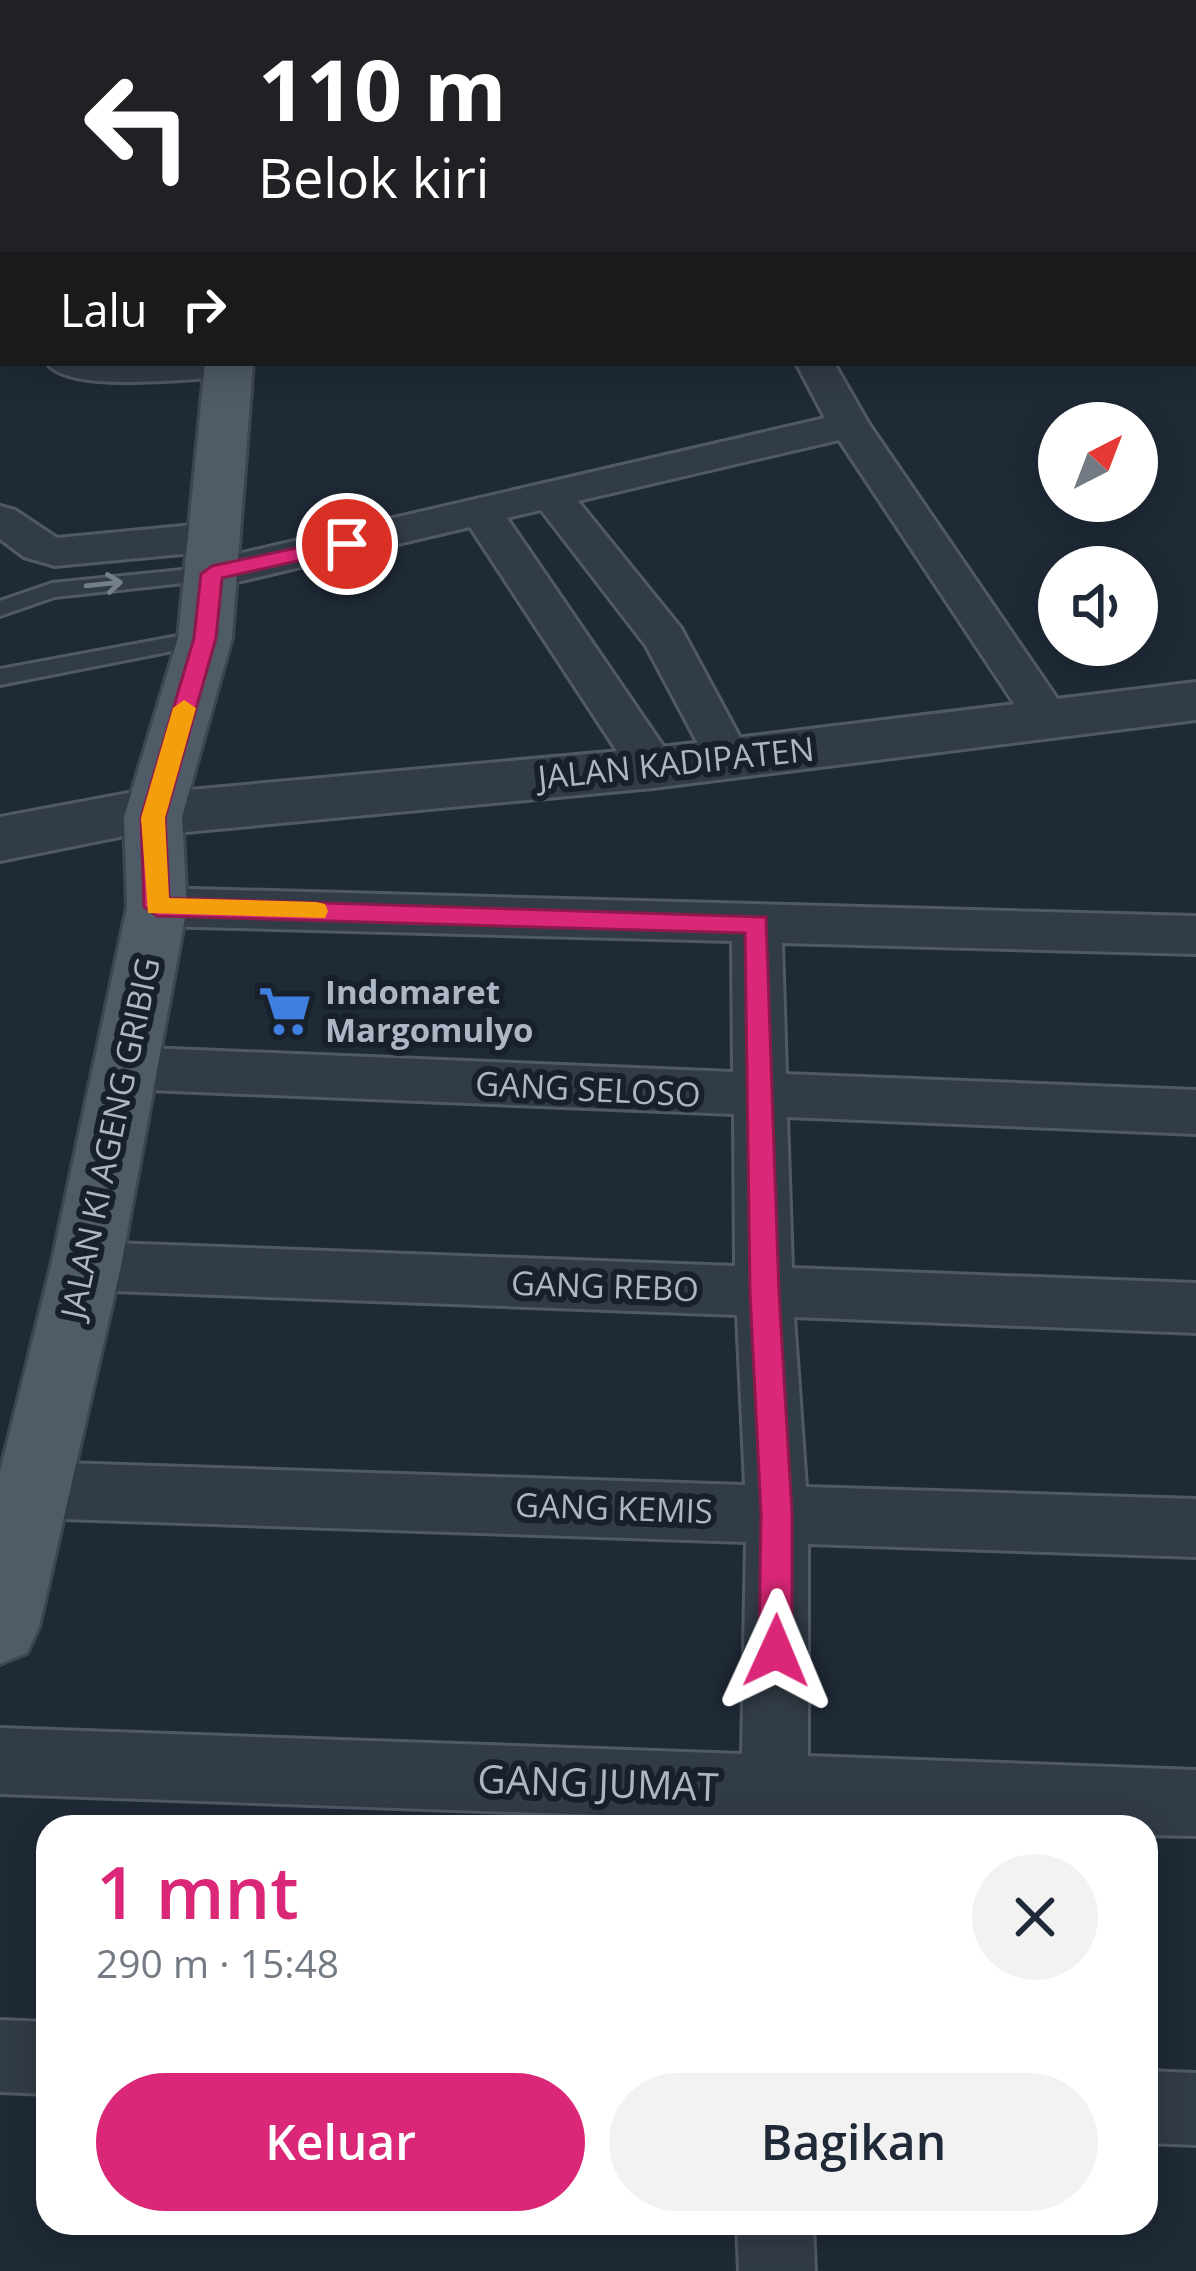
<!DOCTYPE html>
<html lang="id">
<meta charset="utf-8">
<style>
body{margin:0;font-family:"Open Sans",sans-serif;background:#f2f2f3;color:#1f2937;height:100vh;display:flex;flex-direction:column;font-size:45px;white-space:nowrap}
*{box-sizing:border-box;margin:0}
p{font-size:39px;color:#747a83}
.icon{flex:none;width:66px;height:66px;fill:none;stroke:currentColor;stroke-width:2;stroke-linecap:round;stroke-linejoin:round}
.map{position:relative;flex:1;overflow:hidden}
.side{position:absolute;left:36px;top:1815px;width:1122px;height:420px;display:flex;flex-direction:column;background:#fff;border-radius:36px;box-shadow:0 6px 30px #0003}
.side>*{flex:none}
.guide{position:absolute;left:0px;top:0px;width:1197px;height:366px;box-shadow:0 6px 30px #0003;background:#202124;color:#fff;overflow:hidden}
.needle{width:78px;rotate:42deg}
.tools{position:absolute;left:1038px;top:402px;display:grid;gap:24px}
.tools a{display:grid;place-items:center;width:120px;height:120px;border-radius:50%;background:#fff;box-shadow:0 6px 30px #0003;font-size:60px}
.pin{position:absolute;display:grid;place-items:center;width:102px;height:102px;color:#fff;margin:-51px;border:6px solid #fff;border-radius:50%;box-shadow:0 3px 12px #0007}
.me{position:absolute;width:132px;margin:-66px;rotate:1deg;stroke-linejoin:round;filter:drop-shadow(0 0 9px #0008)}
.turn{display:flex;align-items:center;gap:42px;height:252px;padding:0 60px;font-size:54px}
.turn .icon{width:156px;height:156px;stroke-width:2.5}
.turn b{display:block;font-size:84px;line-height:102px}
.then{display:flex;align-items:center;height:114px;padding:0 60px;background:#0003;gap:24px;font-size:45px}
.round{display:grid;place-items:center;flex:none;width:126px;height:126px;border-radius:63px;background:#f2f2f3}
.head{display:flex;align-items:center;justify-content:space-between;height:204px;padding:0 60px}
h1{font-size:72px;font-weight:600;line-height:90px;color:#db2777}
.button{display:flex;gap:24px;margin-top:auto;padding:24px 60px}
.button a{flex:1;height:138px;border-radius:72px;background:#db2777;color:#fff;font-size:48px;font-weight:600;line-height:138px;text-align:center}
.button a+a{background:#f2f2f3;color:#1f2937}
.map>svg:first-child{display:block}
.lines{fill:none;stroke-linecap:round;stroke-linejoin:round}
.service-casing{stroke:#505965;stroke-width:6}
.minor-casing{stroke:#505965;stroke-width:6}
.tertiary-casing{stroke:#505965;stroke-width:6}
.primary-casing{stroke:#3c4551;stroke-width:6}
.service{fill:#323c47;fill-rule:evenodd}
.minor{fill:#323c47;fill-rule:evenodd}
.tertiary{fill:#323c47;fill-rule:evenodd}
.primary{fill:#505b68;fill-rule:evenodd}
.wall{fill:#394452}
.shaded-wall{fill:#2e3742}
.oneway{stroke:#757f8c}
.route{fill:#db2777;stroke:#8e194d;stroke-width:3}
.slow{fill:#f59e0b}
.labels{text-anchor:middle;stroke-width:12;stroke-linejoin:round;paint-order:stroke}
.street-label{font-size:33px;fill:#acb6c4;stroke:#18212b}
.poi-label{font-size:33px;font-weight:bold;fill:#acb6c4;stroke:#18212b;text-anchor:start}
.near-street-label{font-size:39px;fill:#acb6c4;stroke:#18212b}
</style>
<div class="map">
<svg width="1196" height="2271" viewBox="0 0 1196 2271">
<rect width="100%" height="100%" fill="#1f2a37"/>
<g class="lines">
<!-- service casing -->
<g class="service-casing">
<path id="service" d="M212 567 220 569V579L55 597 0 616V601L52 583Z
M205 631 213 633V643L0 685V669Z"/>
</g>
<!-- minor casing -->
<g class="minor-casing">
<path id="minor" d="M51 0H87L89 3H53Z
M376 0H416L374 3Z
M449 0H481L483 3H451Z
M552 0H584L586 3H554Z
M879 0H918L877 3Z
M973 0H1008L1010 3H975Z
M0 103 3 104V125L0 124Z
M1194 130H1196V152H1194Z
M3 229V251L0 252V230Z
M47 363H247L249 365 243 373 229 377C191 378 68 394 47 363Z
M796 363H834L869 424 1063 707 1070 718 1063 729 1047 734 1031 729 839 440 578 501 681 628 751 758 744 770 728 775 712 770 646 646 541 510 507 518 670 756 676 768 670 780 653 785 636 780 470 527 212 588 197 584 190 574 197 564 212 560 825 418Z
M0 506 15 510 57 538 214 523 229 527 235 537 229 547 214 551 55 566 24 557 0 539Z
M157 888 1196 916V954L782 943 786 1074 1196 1090V1134L787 1117 792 1268 1196 1283V1333L794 1317 806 1487 1196 1499V1557L808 1544V1756L1196 1770V1836L1146 1835V1827L808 1823 807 1827H741L740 1820 0 1794V1728L742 1754 746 1542 33 1518 11 1510 3 1490 11 1470 33 1462 745 1485 737 1315 86 1290 66 1283 58 1266 66 1249 86 1242 735 1266 734 1114 124 1089 105 1083 98 1068 105 1053 124 1047 733 1072 732 941 157 926 139 920 132 907 139 894Z
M0 2020 48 2022V2094L0 2092Z
M1146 2071 1196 2073V2145L1146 2143Z
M737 2223H813L815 2271H739Z"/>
</g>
<!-- tertiary casing -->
<g class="tertiary-casing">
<path id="tertiary" d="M1196 682V720L653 788 154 835 144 832 0 861V817L155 788 167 792 653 748Z"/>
</g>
<!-- primary casing -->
<g class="primary-casing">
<path id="primary" d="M205 363H253L232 638 182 817 187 907 121 1266 39 1627 27 1653 0 1664V1472L51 1266 127 907 124 817 178 638Z"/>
</g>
<!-- service -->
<use href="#service" class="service"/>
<!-- minor -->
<use href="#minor" class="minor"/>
<!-- tertiary -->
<use href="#tertiary" class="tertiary"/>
<!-- primary -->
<use href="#primary" class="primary"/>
</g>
<!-- wall -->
<path class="wall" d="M777 0H817L810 3H783Z"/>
<!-- shaded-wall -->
<path class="shaded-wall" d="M796 0H817L810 3H796Z"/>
<!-- one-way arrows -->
<defs><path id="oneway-shaft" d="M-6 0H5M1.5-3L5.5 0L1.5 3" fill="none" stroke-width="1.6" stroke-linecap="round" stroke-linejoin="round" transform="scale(3)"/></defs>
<use class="oneway" href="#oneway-shaft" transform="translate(104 584) rotate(-6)"/>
<!-- route -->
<path class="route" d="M347 537 355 539V548L222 578 216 638 165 818 169 898 766 917 779 1293 792 1513V1651L787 1662 776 1667 764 1662 759 1651 761 1513 750 1293 745 933 157 916 144 907 141 818 194 638 201 574 212 566Z"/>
<!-- slow -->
<path class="slow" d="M184 700 196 708 165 818 169 898 316 902 325 904 328 911 325 918 148 913 141 818 173 708Z"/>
<!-- icons -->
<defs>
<g id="supermarket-bare" transform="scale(4.14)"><path d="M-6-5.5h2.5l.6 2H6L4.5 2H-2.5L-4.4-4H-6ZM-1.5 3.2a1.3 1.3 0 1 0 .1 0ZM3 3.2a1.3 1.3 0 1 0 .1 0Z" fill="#3f7fe0" stroke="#18212b" stroke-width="2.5" paint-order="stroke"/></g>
</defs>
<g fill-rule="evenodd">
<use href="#supermarket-bare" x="285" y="1011"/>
</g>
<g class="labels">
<!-- street labels -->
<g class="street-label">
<text transform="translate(676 763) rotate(-6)" y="12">JALAN KADIPATEN</text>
<text transform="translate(588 1089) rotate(3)" y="12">GANG SELOSO</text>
<text transform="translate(110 1138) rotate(-78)" y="12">JALAN KI AGENG GRIBIG</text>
<text transform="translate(605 1286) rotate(2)" y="12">GANG REBO</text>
<text transform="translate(614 1508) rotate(2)" y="12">GANG KEMIS</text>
</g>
<!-- poi labels -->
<g class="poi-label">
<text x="325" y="1004">Indomaret<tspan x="325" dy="38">Margomulyo</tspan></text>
</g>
<!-- near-street labels -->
<g class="near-street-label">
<text transform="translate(598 1783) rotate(2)" y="14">GANG JUMAT</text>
</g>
</g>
</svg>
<div class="tools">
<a><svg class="needle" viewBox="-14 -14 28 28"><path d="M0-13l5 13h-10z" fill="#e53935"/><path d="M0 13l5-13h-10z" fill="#747a83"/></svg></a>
<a><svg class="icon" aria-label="sound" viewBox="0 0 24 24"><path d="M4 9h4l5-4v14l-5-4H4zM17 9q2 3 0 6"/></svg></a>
</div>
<div class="pin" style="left:347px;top:544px;background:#d93025"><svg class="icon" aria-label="arrive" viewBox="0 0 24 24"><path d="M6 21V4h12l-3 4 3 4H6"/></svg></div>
<svg class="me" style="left:776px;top:1651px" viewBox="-20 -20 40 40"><path d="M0-17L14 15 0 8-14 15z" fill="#db2777" stroke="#fff" stroke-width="4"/></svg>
<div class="guide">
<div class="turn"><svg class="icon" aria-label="left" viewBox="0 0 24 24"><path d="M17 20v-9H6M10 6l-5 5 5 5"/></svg><div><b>110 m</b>Belok kiri</div></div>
<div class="then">Lalu<svg class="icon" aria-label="right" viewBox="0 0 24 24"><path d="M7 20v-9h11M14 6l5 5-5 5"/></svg></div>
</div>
<section class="side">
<div class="head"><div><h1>1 mnt</h1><p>290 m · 15:48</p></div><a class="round"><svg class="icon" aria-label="close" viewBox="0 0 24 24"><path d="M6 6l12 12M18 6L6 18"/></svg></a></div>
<div class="button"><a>Keluar</a><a>Bagikan</a></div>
</section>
</div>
